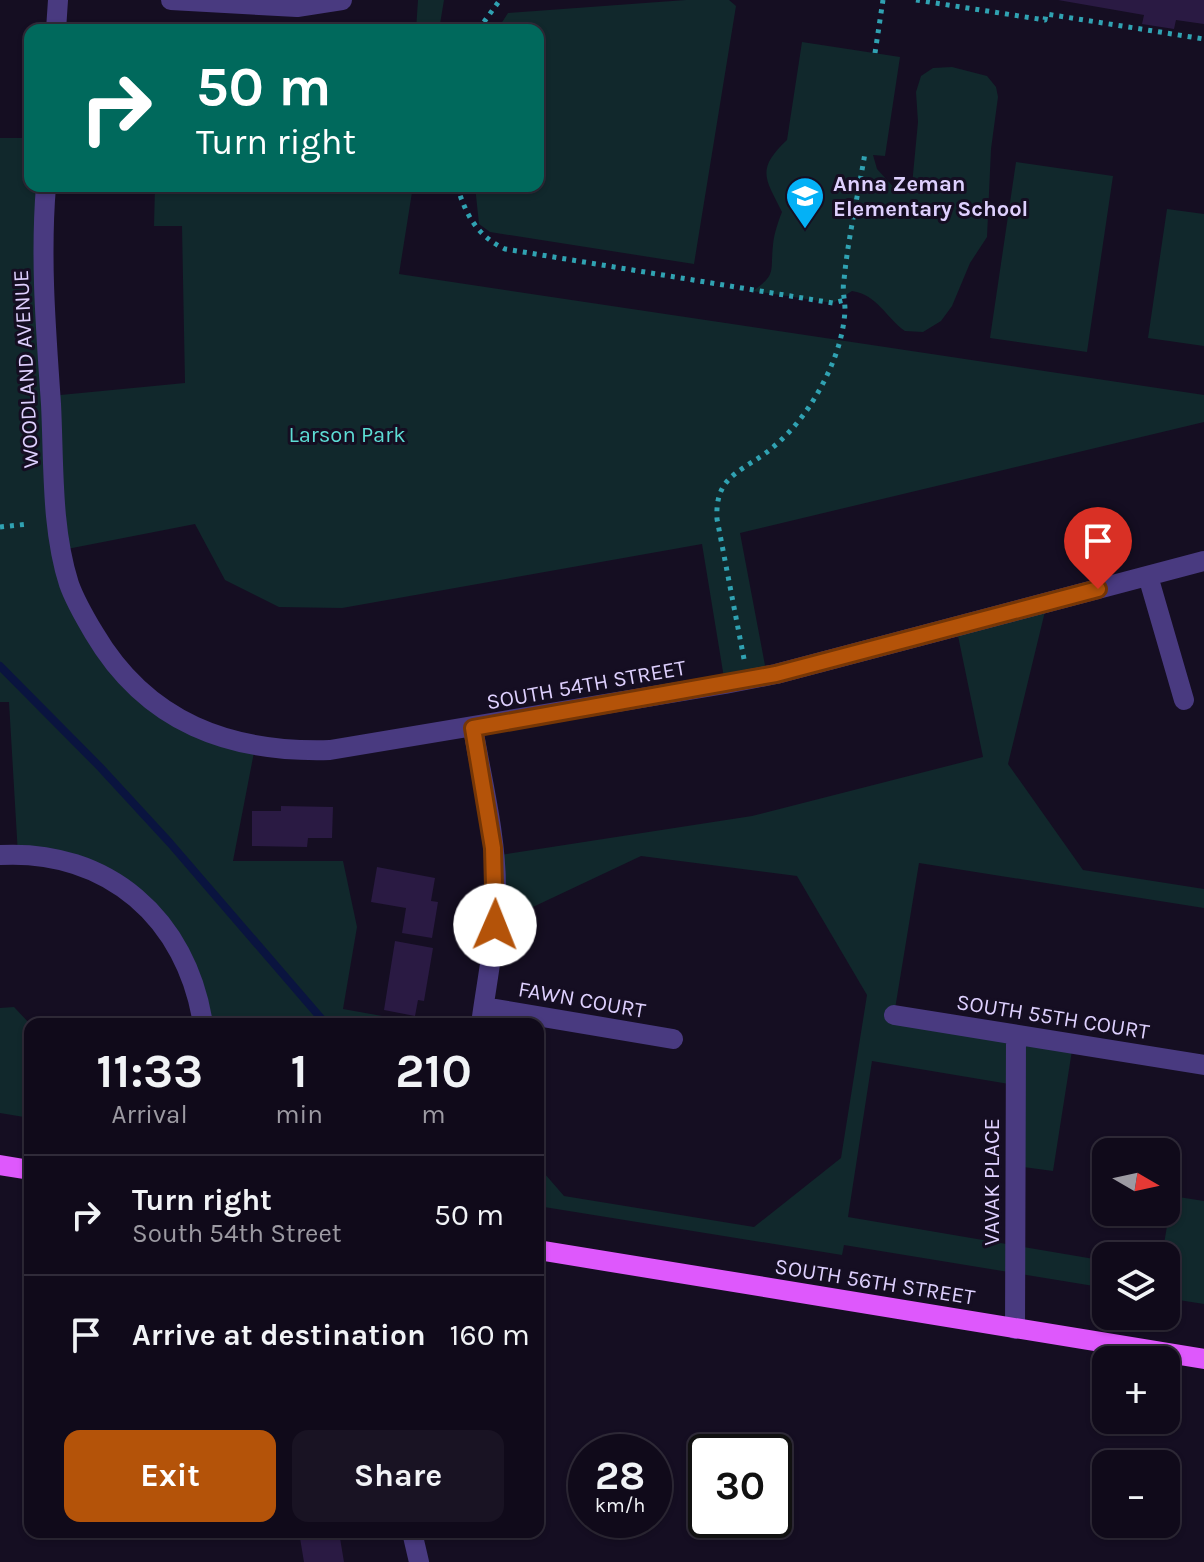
<!DOCTYPE html>
<meta charset="utf-8">
<style>
body{margin:0;font-family:Karla,sans-serif;background:#191323;color:#f1f3f6;height:100vh;display:flex;flex-direction:column;font-size:30px;white-space:nowrap}
*{box-sizing:border-box;margin:0}
p{font-size:26px;color:#9c9aa2}
.icon{flex:none;width:44px;height:44px;fill:none;stroke:currentColor;stroke-width:2;stroke-linecap:round;stroke-linejoin:round}
.map{position:relative;flex:1;overflow:hidden}
.details{position:absolute;left:24px;top:1018px;width:520px;height:520px;display:flex;flex-direction:column;background:#100a1a;border-radius:16px;box-shadow:0 2px 6px #0004,0 0 0 2px #302b39}
.details>*{flex:none}
.guide{position:absolute;left:24px;top:24px;width:520px;height:168px;border-radius:16px;box-shadow:0 2px 6px #0004,0 0 0 2px #302b39;background:#00695c;color:#fff;overflow:hidden}
.needle{width:52px;rotate:99deg}
.controls{position:absolute;left:1092px;top:1138px;display:grid;gap:16px}
.controls a{display:grid;place-items:center;width:88px;height:88px;border-radius:16px;background:#100a1a;box-shadow:0 2px 6px #0004,0 0 0 2px #302b39;font-size:40px}
.speed{position:absolute;left:568px;top:1434px;display:flex;gap:16px;font-size:40px;font-weight:700;text-align:center}
.speed>*{display:grid;place-content:center;width:104px;height:104px;border-radius:50%;background:#100a1a;box-shadow:0 2px 6px #0004,0 0 0 2px #302b39;line-height:1}
.speed small{font-size:20px;font-weight:400}
.speed .limit{border:4px solid #111;border-radius:12px;background:#fff;color:#111}
.pin{position:absolute;display:grid;place-items:center;width:68px;height:68px;color:#fff;margin:-82px -34px;border-radius:50% 50% 50% 0;rotate:-45deg;box-shadow:0 0 8px #0007}
.pin .icon{rotate:45deg}
.me{position:absolute;width:88px;margin:-44px;rotate:1deg;stroke-linejoin:round;filter:drop-shadow(0 0 6px #0008)}
.turn{display:flex;align-items:center;gap:28px;height:168px;padding:0 40px;font-size:36px}
.turn .icon{width:104px;height:104px;stroke-width:2.5}
.turn b{display:block;font-size:56px;line-height:68px}
.eta{display:flex;justify-content:space-evenly;align-items:center;height:136px;text-align:center}
.eta b{font-size:48px;font-weight:700;line-height:56px}
.button{display:flex;gap:16px;margin-top:auto;padding:16px 40px}
.button a{flex:1;height:92px;border-radius:16px;background:#b45309;color:#fff;font-size:32px;font-weight:700;line-height:92px;text-align:center}
.button a+a{background:#191323;color:#f1f3f6}
ul{padding:0;list-style:none}
li{display:flex;align-items:center;gap:24px;height:120px;padding:0 40px;border-top:2px solid #302b39}
li div{flex:1}
li b{display:block;font-size:30px}
li em{font-style:normal}
.map>svg:first-child{display:block}
.green{fill:#11282c}
.lines{fill:none;stroke-linecap:round;stroke-linejoin:round}
.stream{stroke:#0a143f;stroke-width:8}
.building{fill:#2a1a43}
.path{stroke:#30a2b2;stroke-width:5;stroke-dasharray:4 6;stroke-linecap:butt}
.minor{stroke:#493a80;stroke-width:20}
.major{stroke:#de58fc;stroke-width:20}
.route-casing{stroke:#753606;stroke-width:20}
.route{stroke:#b45309;stroke-width:14}
.labels{text-anchor:middle;stroke-width:6;stroke-linejoin:round;paint-order:stroke}
.poi-label{font-size:22px;font-weight:bold;fill:#ded0fe;stroke:#150e22;text-anchor:start}
.street-label{font-size:22px;fill:#ded0fe;stroke:#150e22}
.park-label{font-size:22px;fill:#5dddd5;stroke:#150e22}
</style>
<div class="map">
<svg width="1204" height="1562" viewBox="0 0 1204 1562">
<rect width="100%" height="100%" fill="#150e22"/>
<!-- green -->
<path class="green" d="M418 0H444L439 30H416Z
M686 0H729L736 6 694 264 490 232 479 224 475 186H538V30H497L508 13Z
M802 42 900 57 885 156 873 155 877 169 898 192 909 191 912 185 918 122 916 92 921 76 933 68 952 67 987 76 996 87 998 97 991 149 987 237 970 263 952 306 941 321 923 332 905 331C886 318 878 295 852 291L833 303 753 291C777 274 770 272 773 245 774 234 778 222 782 212 766 179 755 170 787 140Z
M0 138H30V186H46L50 396 185 383 182 226H154L155 186H413L399 274 1204 395V422L740 533 767 676 725 684 702 544 342 608 279 607 225 580 195 524 62 550 70 586 139 688 255 747 233 861H343L357 927 343 1009 427 1024H203L186 962 118 884 18 855 9 702H0Z
M1016 162 1113 176 1087 352 990 338Z
M1167 209 1204 214V346L1148 338Z
M1047 603 1008 764 1083 870 1204 889V908L919 863 894 1015 1073 1044 1053 1171 1016 1166 1015 1085 872 1061 848 1217 1106 1261V1288L844 1245 842 1255 538 1206V1166L564 1196 754 1227 841 1158 867 995 797 876 641 856 495 925 494 856 752 816 983 757 956 626Z
M14 1007 30 1024V1118L0 1113V1008Z
M1172 1196 1204 1201V1304L1166 1298V1256H1162Z"/>
<g class="lines">
<!-- stream -->
<path class="stream" d="M0 666 100 767 170 843 326 1024"/>
</g>
<!-- building -->
<path class="building" d="M1058 0H1204V24L1176 20 1174 29 1142 24 1144 15Z
M281 806 333 807 332 838H308L307 847 252 846V811H281Z
M377 867 435 878 431 901 438 902 432 938 402 933 406 908 371 902Z
M395 941 433 948 424 1001 418 1000 415 1016 384 1010Z
M299 1532H339L344 1562H304Z"/>
<g class="lines">
<!-- path -->
<path class="path" d="M916 0 1045 20 1046 14 1204 39
M478 30 500 0
M875 53 883 0
M457 186C466 215 477 236 505 249L833 303 845 300
M0 527 28 524
M744 659 717 519C715 480 735 474 763 455 781 442 797 425 809 407 828 378 843 345 845 310 845 300 842 290 844 280 848 238 858 195 865 153"/>
<!-- minor -->
<path class="minor" d="M171 0 297 7 342 0
M56 30 58 0
M46 186C40 259 46 331 51 404 54 463 51 528 69 584 75 601 85 618 94 633 147 723 230 753 330 750L725 684 776 674 1204 561
M1148 576 1184 700
M473 728C482 781 496 835 496 888 497 934 487 979 481 1024
M0 855C108 849 187 919 203 1024
M484 1007 673 1039
M894 1015 1204 1065
M1015 1329 1016 1035
M412 1532 419 1562"/>
<!-- major -->
<path class="major" d="M0 1165 30 1170
M538 1250 1204 1359"/>
</g>
<g class="lines">
<!-- route casing -->
<g class="route-casing">
<path id="route" d="M495 925 493 848 473 728 776 674 1098 589"/>
</g>
<!-- route -->
<use href="#route" class="route"/>
</g>
<!-- icons -->
<defs>
<g id="school-pin" transform="scale(2)"><path d="M0 17L-7.5 6A9.5 9.5 0 1 1 7.5 6Z" fill="#04b1f6" stroke="#150e22"/><path d="M0-5L7-2L0 1L-7-2ZM-4 1L0 2.5L4 1V4Q0 6-4 4Z" fill="#fff"/></g>
</defs>
<g fill-rule="evenodd">
<use href="#school-pin" x="805" y="196"/>
</g>
<g class="labels">
<!-- poi labels -->
<g class="poi-label">
<text x="833" y="191">Anna Zeman<tspan x="833" dy="25">Elementary School</tspan></text>
</g>
<!-- street labels -->
<g class="street-label">
<text transform="translate(25 369) rotate(-93)" y="8">WOODLAND AVENUE</text>
<text transform="translate(586 684) rotate(-10)" y="8">SOUTH 54TH STREET</text>
<text transform="translate(582 999) rotate(10)" y="8">FAWN COURT</text>
<text transform="translate(1053 1016) rotate(9)" y="8">SOUTH 55TH COURT</text>
<text transform="translate(991 1182) rotate(-90)" y="8">VAVAK PLACE</text>
<text transform="translate(875 1281) rotate(9)" y="8">SOUTH 56TH STREET</text>
</g>
<!-- park labels -->
<g class="park-label">
<text x="347" y="442">Larson Park</text>
</g>
</g>
</svg>
<div class="controls">
<a><svg class="needle" viewBox="-14 -14 28 28"><path d="M0-13l5 13h-10z" fill="#e53935"/><path d="M0 13l5-13h-10z" fill="#9c9aa2"/></svg></a>
<a><svg class="icon" aria-label="layers" viewBox="0 0 24 24"><path d="M12 4l9 5-9 5-9-5zM3 14l9 5 9-5"/></svg></a>
<a>+</a>
<a>−</a>
</div>
<div class="speed"><div>28<small>km/h</small></div><div class="limit">30</div></div>
<div class="pin" style="left:1098px;top:589px;background:#d93025"><svg class="icon" aria-label="arrive" viewBox="0 0 24 24"><path d="M6 21V4h12l-3 4 3 4H6"/></svg></div>
<svg class="me" style="left:495px;top:925px" viewBox="-20 -20 40 40"><circle r="19" fill="#fff"/><path d="M0-13L10 11 0 6-10 11z" fill="#b45309"/></svg>
<div class="guide">
<div class="turn"><svg class="icon" aria-label="right" viewBox="0 0 24 24"><path d="M7 20v-9h11M14 6l5 5-5 5"/></svg><div><b>50 m</b>Turn right</div></div>
</div>
<section class="details">
<div class="eta">
<div><b>11:33</b><p>Arrival</p></div>
<div><b>1</b><p>min</p></div>
<div><b>210</b><p>m</p></div>
</div>
<ul>
<li><svg class="icon" aria-label="right" viewBox="0 0 24 24"><path d="M7 20v-9h11M14 6l5 5-5 5"/></svg><div><b>Turn right</b><p>South 54th Street</p></div><em>50 m</em></li>
<li><svg class="icon" aria-label="arrive" viewBox="0 0 24 24"><path d="M6 21V4h12l-3 4 3 4H6"/></svg><div><b>Arrive at destination</b></div><em>160 m</em></li>
</ul>
<div class="button"><a>Exit</a><a>Share</a></div>
</section>
</div>
